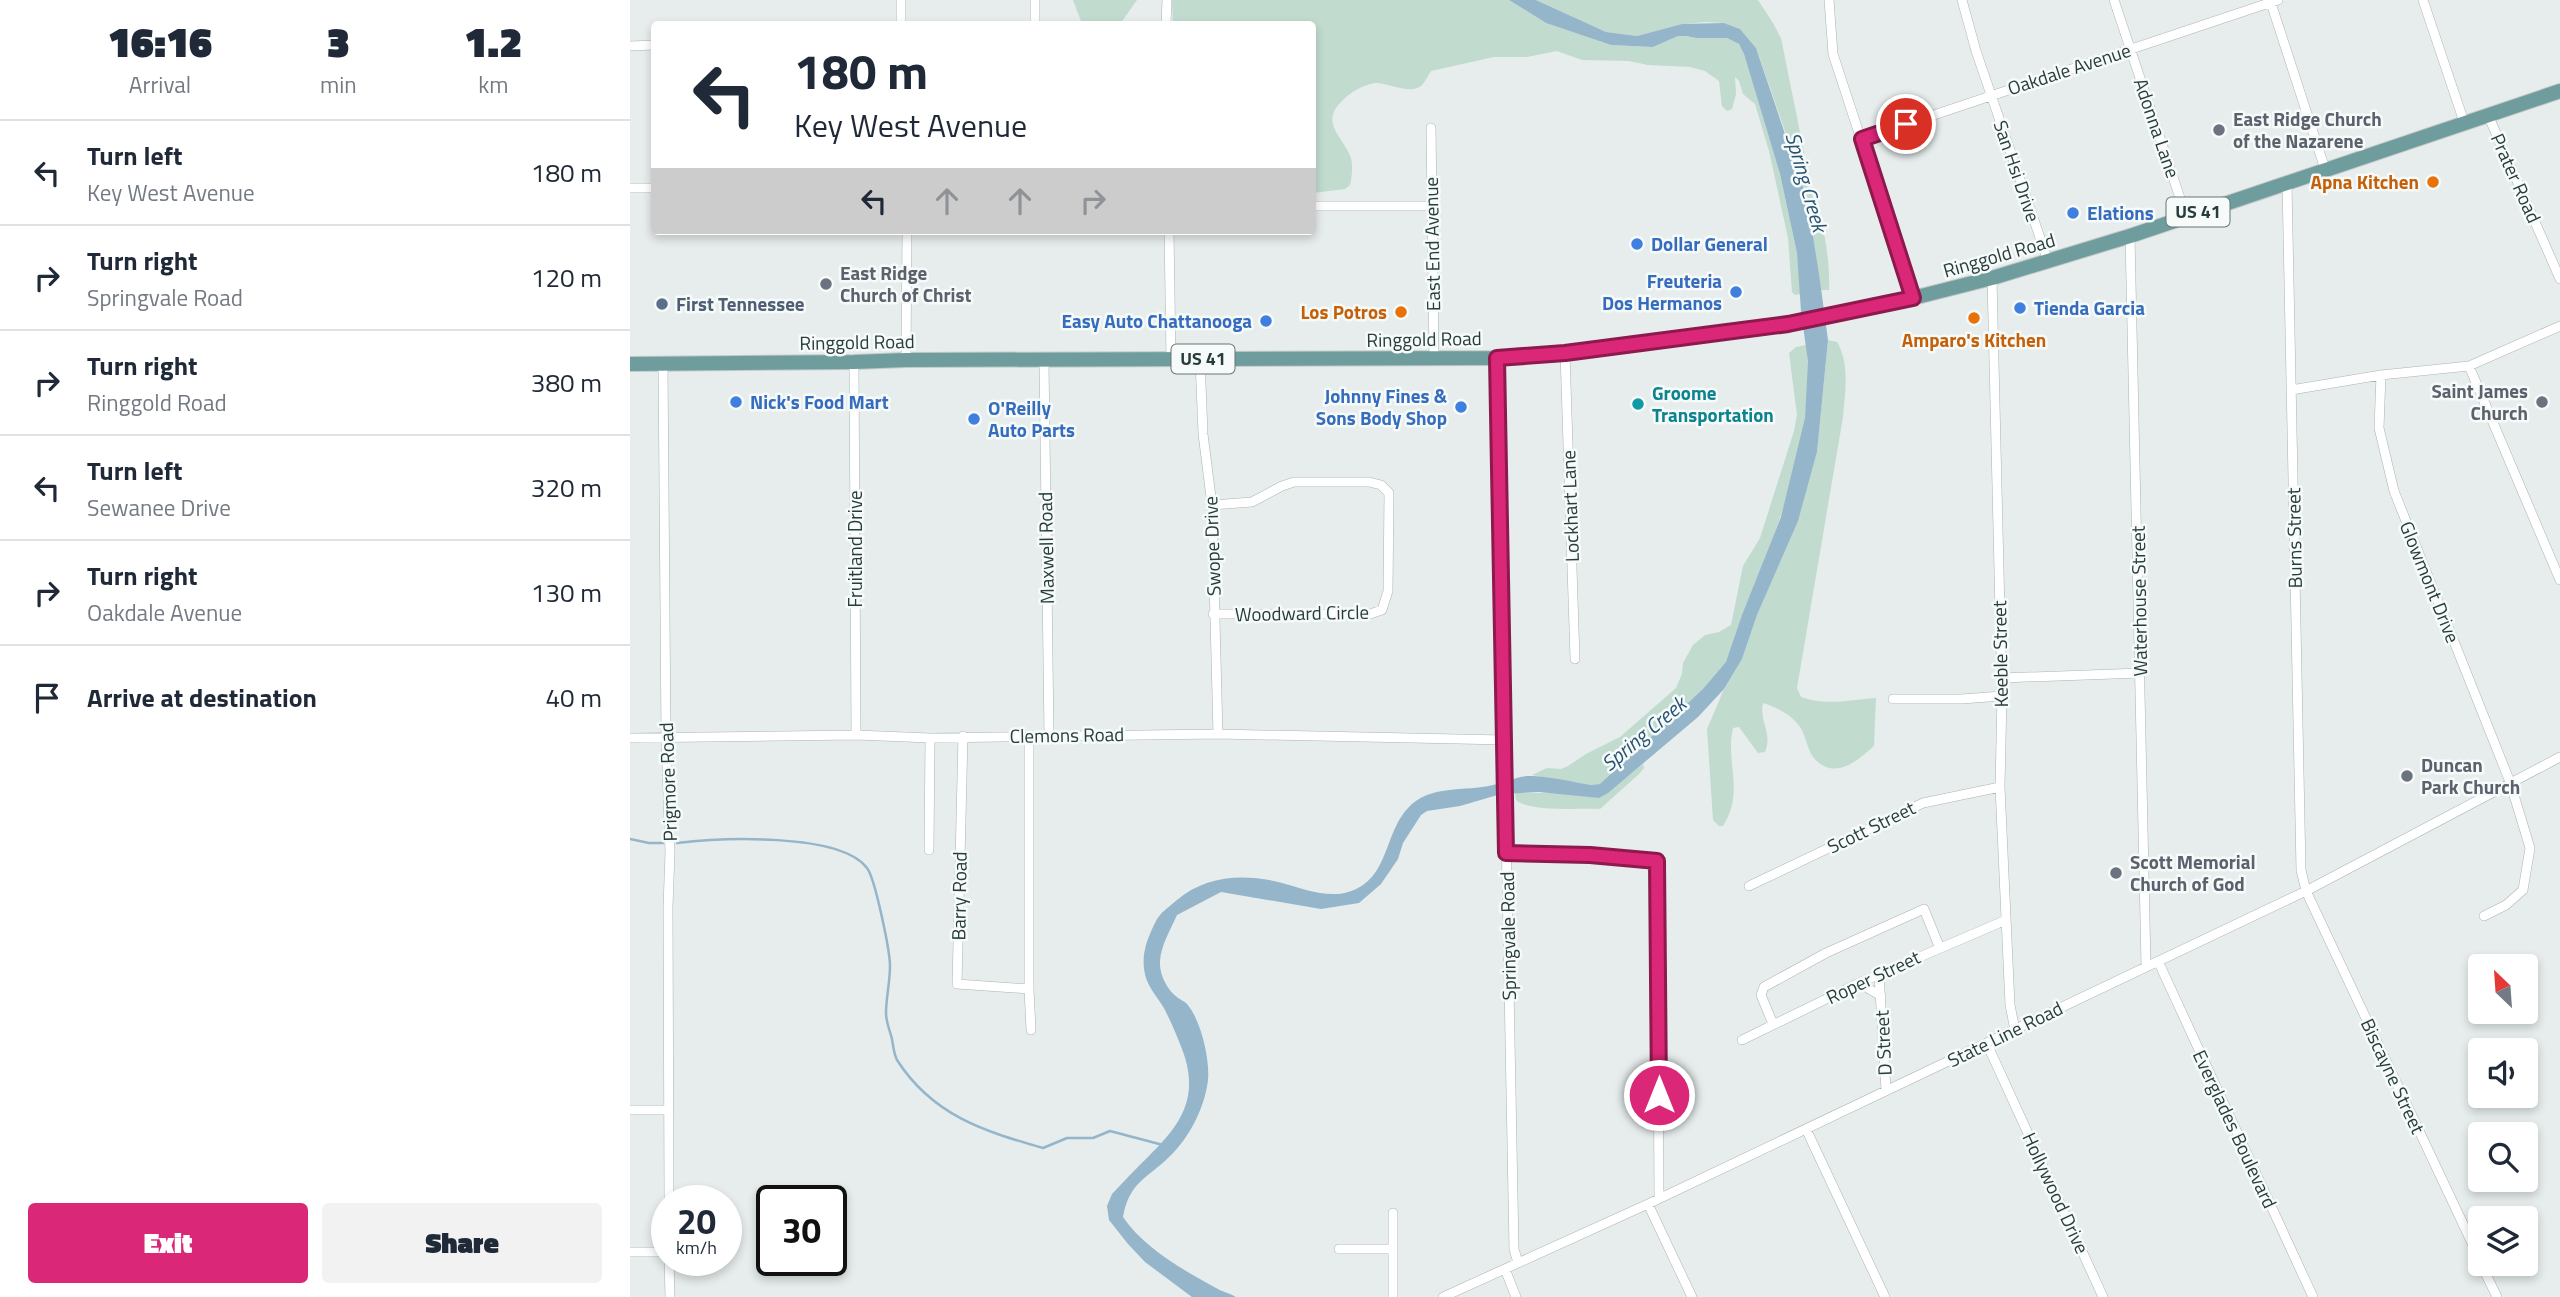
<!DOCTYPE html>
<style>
body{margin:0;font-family:"Titillium Web",sans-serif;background:#f2f2f3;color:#1f2937;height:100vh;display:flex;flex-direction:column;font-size:26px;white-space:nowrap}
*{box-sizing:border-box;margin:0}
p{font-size:23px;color:#747a83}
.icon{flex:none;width:38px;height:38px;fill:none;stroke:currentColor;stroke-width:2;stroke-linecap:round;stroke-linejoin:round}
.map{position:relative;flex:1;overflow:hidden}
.sheet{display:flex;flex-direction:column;background:#fff;width:630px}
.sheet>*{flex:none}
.top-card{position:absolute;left:21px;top:21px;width:665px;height:214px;border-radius:7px;box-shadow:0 4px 10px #0003;background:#fff;color:#1f2937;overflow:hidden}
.needle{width:46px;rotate:335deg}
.tools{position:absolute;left:1838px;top:954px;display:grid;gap:14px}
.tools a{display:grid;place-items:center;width:70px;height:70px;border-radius:7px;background:#fff;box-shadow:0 4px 10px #0003;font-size:35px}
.speed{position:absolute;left:21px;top:1185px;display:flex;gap:14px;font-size:35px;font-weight:700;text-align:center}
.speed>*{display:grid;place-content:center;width:91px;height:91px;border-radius:50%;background:#fff;box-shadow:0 4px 10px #0003;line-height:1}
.speed small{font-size:18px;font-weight:400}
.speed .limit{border:4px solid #111;border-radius:10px;background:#fff;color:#111}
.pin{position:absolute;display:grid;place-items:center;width:60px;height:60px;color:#fff;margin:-30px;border:4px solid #fff;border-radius:50%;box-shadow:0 2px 7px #0007}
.me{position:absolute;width:77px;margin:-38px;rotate:0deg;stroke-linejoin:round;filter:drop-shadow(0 0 5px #0008)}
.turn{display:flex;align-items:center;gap:24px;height:147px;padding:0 28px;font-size:32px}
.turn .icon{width:91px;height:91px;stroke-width:2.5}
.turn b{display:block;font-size:49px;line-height:60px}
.lanes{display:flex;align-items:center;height:66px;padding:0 28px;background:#0003;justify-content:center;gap:35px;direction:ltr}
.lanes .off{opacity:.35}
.eta{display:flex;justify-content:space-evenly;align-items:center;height:119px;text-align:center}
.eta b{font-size:42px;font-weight:800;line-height:49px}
.button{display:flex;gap:14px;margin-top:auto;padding:14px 28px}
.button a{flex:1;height:80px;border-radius:7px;background:#db2777;color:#fff;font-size:28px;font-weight:800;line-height:80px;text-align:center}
.button a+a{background:#f2f2f3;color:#1f2937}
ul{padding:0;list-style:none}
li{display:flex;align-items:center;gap:21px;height:105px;padding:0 28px;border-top:2px solid #e0e1e3}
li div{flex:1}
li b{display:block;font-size:26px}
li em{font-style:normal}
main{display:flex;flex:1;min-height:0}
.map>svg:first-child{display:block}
.green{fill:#c1dbcf}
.water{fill:#95b5cb}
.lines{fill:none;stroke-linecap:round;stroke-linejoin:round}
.stream{stroke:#95b5cb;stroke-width:2.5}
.street-casing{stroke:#a9b5b4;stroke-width:10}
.primary-casing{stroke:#c3c9c9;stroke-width:16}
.street{stroke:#fff;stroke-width:9}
.primary{stroke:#6f9d9d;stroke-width:14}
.route-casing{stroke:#8e194d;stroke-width:18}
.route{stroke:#db2777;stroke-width:12}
.worship-dot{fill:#6b7280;stroke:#f6faf9;stroke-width:2.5}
.food-dot{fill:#e8710a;stroke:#f6faf9;stroke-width:2.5}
.shop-dot{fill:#3f7fe0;stroke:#f6faf9;stroke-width:2.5}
.service-dot{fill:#5c6f8a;stroke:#f6faf9;stroke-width:2.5}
.culture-dot{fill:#0f9aa8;stroke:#f6faf9;stroke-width:2.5}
.labels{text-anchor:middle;stroke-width:5;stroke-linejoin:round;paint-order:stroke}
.shield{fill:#f6faf9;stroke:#657675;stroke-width:2}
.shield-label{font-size:18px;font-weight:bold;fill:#273d3d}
.street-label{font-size:19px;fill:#273d3d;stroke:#f6faf9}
.worship-label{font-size:19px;font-weight:bold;fill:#5b616d;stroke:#f6faf9;text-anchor:start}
.food-label{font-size:19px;font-weight:bold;fill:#c56008;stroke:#f6faf9;text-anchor:end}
.shop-label{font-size:19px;font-weight:bold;fill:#366cbe;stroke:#f6faf9;text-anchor:start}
.service-label{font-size:19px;font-weight:bold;fill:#4e5e75;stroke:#f6faf9;text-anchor:start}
.culture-label{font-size:19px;font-weight:bold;fill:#0d838f;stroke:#f6faf9;text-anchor:start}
.water-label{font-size:21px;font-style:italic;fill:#275373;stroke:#f6faf9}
</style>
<main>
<section class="sheet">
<div class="eta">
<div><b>16:16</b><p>Arrival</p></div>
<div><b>3</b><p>min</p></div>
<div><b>1.2</b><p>km</p></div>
</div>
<ul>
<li><svg class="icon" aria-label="left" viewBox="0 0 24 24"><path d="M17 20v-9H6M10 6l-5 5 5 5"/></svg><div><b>Turn left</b><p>Key West Avenue</p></div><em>180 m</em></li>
<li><svg class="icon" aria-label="right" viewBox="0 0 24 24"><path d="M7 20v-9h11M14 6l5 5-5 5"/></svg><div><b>Turn right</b><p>Springvale Road</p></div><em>120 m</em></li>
<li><svg class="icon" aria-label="right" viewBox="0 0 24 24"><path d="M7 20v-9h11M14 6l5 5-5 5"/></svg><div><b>Turn right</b><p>Ringgold Road</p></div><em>380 m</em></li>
<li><svg class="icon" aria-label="left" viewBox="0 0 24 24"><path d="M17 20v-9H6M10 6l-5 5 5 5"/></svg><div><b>Turn left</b><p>Sewanee Drive</p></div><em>320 m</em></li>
<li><svg class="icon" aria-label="right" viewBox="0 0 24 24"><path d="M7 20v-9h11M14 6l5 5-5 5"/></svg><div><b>Turn right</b><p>Oakdale Avenue</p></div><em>130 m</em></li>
<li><svg class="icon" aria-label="arrive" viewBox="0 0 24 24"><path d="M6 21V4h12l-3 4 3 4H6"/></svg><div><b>Arrive at destination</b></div><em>40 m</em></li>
</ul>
<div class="button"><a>Exit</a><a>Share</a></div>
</section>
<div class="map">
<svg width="1930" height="1297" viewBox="0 0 1930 1297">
<rect width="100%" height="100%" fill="#e6edec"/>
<!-- green -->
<path class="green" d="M443 0H507L490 24H452Z
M542 0H879L916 23 981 45 1023 47 1048 36H1056L1066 38H1097L1109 44 1114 54 1150 174 1167 253 1171 294 1165 295 1162 292 1158 238 1139 151 1125 104 1113 94 1109 81 1105 77 1106 94 1102 109 1097 111 1092 106 1089 81 1075 71 1060 67 1018 65 999 61 952 60 927 51 897 57H864L801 71C798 75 795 82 792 85 781 96 758 82 745 83 733 85 720 92 712 101 689 123 714 138 721 158 723 165 722 177 720 185L715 189 683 193 682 24H543Z
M906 0H1128L1143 23 1151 38 1179 177C1177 190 1186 201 1189 213 1196 237 1200 266 1199 290H1191L1177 199 1167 166 1130 59 1126 48 1110 29 1094 23 1076 22 1052 24 1007 36 976 32Z
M1198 340 1207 342C1220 364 1215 393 1213 417L1167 688 1171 697C1194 706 1222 700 1246 698L1244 746C1227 761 1204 782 1183 757 1177 748 1176 736 1170 727 1161 714 1148 708 1133 703 1129 723 1143 732 1135 752L1128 753 1109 727 1103 728C1095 762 1115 792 1093 826H1089L1083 820 1077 729 1094 689 1112 659 1127 615 1168 520 1187 452Z
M1176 345C1189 433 1146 531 1114 611 1107 627 1104 646 1096 662 1086 682 1065 696 1048 711 1022 735 998 760 971 784L961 785 902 775 917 768 931 769 938 766 956 754 990 737 1046 688 1052 674 1053 663 1063 645 1075 635 1089 632 1101 625 1113 566 1130 538 1164 431 1167 415 1159 353 1166 347Z
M1013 764 1014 768 1009 774 970 809C951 808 898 812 886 800L885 793H933L969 798Z"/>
<!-- water -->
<path class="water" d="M879 0H906L976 32 1007 36 1052 24 1094 23 1110 29 1126 48 1177 199 1189 274 1198 340 1187 452 1168 521 1127 615 1112 659 1094 689 1068 717 978 793 969 798 909 792 871 794 830 806 797 811 791 815 773 843 768 859 751 884 729 903 691 909 591 892 547 915C541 929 531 945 530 961 529 974 537 990 548 998 551 1000 554 1001 557 1004 571 1020 580 1060 578 1080 575 1106 561 1134 544 1152 520 1178 500 1179 493 1217 514 1248 553 1270 586 1288 592 1292 600 1293 606 1297H562L515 1262 498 1244 479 1220 477 1206 482 1194C488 1188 494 1181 500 1175 538 1136 575 1109 552 1049 547 1036 541 1022 535 1010 529 999 520 990 516 978 510 958 516 941 525 923 530 912 538 908 547 900 576 875 615 873 652 883 678 890 707 903 733 885 758 868 757 830 778 808 800 784 834 792 863 785 877 782 889 775 903 776 923 777 942 782 961 785L970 784 1073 689 1096 662 1112 615 1151 517 1175 418 1178 362 1171 311 1167 253 1150 174 1114 54 1109 44 1097 38H1066L1056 36H1048L1023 47 981 45 916 23Z"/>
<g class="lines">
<!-- stream -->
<path class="stream" d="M0 839 19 843H33
M47 843C89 838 210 832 237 868 245 878 260 951 260 966 260 982 256 998 256 1013 256 1022 260 1031 262 1039 263 1046 264 1054 267 1060 303 1116 354 1131 413 1148L437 1138H463L480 1131 533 1145"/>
<!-- street casing -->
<g class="street-casing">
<path id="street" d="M405 0V24
M1199 0 1203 54 1283 298
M1332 0 1346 51 1418 261
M1484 0 1556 216
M1640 0 1695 169
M1793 0 1834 122
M271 24V0
M536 24 537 0
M0 46 24 45
M1858 115 1930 279
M801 128 804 359
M1232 139 1648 0
M1657 184 1671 870 1676 891 1850 1260
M0 188H24
M682 206H801
M539 231 541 358
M1500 236 1516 966
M1362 278 1372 696 1370 787 1380 1005 1385 1030
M935 353 945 659
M867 358 884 1249 888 1263
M570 359 573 434 582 505 588 734
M276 360 277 231
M414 361 419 735
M224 362 226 735
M33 364 36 737 40 852 38 907 39 1200
M1839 366 1930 580
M1751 375 1749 428 1764 491 1880 782 1900 848 1893 890 1876 905 1854 916
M1661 390 1751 375 1839 366 1930 326
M582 505 622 502 652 486 664 482H739L751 485 759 493 758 591 752 610 740 614H583
M1371 678 1511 673
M1263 699H1331L1372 696
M333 736 327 984 399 989
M399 736V989L401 1030
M0 738 226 735 300 738 588 734 875 740
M299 850 300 738
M876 853 960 855 1027 861 1029 1198
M1119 886 1293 803 1370 787
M1528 961 1683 1297
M1249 974 1256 1090
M1229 983 1251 996
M1143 1024 1131 995 1134 987 1196 953 1294 909 1309 946
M1112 1040 1229 983 1376 920
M1357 1044 1473 1297
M0 1110H38
M1176 1129 1255 1297
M1018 1204 1062 1297
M763 1213V1297
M709 1249H763
M0 1252H37
M39 1260 40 1297
M1851 1264 1867 1297
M875 1269 886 1297
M813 1297 1018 1204 1676 891 1930 757"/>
</g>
<!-- primary casing -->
<g class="primary-casing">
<path id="primary" d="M0 364 224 362 276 360 867 358 935 353 1158 324 1283 298 1362 278 1500 236 1930 91"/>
</g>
<!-- street -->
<use href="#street" class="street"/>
<!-- primary -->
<use href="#primary" class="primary"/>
</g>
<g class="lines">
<!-- route casing -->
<g class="route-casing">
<path id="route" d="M1029 1095 1027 861 960 855 876 853 867 358 935 353 1158 324 1283 298 1232 139 1276 124"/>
</g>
<!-- route -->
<use href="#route" class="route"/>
</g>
<!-- markers -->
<g class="worship-dot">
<circle cx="1589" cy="130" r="7"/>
<circle cx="196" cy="284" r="7"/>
<circle cx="1912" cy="402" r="7"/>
<circle cx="1777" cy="776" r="7"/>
<circle cx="1486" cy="873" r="7"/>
</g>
<g class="food-dot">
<circle cx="1803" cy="182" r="7"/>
<circle cx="771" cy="312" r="7"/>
<circle cx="1344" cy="318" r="7"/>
</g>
<g class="shop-dot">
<circle cx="1443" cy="213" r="7"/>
<circle cx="1007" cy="244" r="7"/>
<circle cx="1106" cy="292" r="7"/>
<circle cx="1390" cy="308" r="7"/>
<circle cx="636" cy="321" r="7"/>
<circle cx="106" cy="402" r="7"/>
<circle cx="831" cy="407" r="7"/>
<circle cx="344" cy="419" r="7"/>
</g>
<circle class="service-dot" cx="32" cy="304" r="7"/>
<circle class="culture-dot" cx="1008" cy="404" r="7"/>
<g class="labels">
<!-- shield labels -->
<g class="shield">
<rect x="1536.5" y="197.5" width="63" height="29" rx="5"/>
<rect x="541.5" y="344.5" width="63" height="29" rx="5"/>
</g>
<g class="shield-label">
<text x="1568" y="218">US 41</text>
<text x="573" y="365">US 41</text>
</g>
<!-- street labels -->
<g class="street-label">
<text transform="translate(1439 69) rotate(-18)" y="7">Oakdale Avenue</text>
<text transform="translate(1527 128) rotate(71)" y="7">Adonna Lane</text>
<text transform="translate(1387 171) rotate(71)" y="7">San Hsi Drive</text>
<text transform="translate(1886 178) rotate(66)" y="7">Prater Road</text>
<text transform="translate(802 244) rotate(-91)" y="7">East End Avenue</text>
<text transform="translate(1369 255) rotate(-16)" y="7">Ringgold Road</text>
<text transform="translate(794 339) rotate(-1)" y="7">Ringgold Road</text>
<text transform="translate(227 342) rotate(-1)" y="7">Ringgold Road</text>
<text transform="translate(940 506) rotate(-92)" y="7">Lockhart Lane</text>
<text transform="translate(1664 538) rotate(-91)" y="7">Burns Street</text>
<text transform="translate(582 546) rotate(-92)" y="7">Swope Drive</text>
<text transform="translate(416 548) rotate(-91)" y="7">Maxwell Road</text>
<text transform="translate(225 549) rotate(-90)" y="7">Fruitland Drive</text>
<text transform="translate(1800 582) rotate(68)" y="7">Glowmont Drive</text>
<text transform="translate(1509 601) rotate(-91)" y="7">Waterhouse Street</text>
<text transform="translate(672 613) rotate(-1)" y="7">Woodward Circle</text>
<text transform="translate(1370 654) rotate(-91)" y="7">Keeble Street</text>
<text transform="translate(437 735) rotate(-1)" y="7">Clemons Road</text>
<text transform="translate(38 782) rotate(-92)" y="7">Prigmore Road</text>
<text transform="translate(1241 827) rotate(-26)" y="7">Scott Street</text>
<text transform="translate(329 896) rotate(-89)" y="7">Barry Road</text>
<text transform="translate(878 936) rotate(-91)" y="7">Springvale Road</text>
<text transform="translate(1243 977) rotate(-25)" y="7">Roper Street</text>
<text transform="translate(1375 1034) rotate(-26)" y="7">State Line Road</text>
<text transform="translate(1253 1043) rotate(-93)" y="7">D Street</text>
<text transform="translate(1763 1076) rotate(65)" y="7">Biscayne Street</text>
<text transform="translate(1605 1129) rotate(65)" y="7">Everglades Boulevard</text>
<text transform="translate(1426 1193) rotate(65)" y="7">Hollywood Drive</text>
</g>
<!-- worship labels -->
<g class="worship-label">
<text x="1603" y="126">East Ridge Church<tspan x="1603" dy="22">of the Nazarene</tspan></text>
<text x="210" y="280">East Ridge<tspan x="210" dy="22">Church of Christ</tspan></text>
<text x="1898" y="398" text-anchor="end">Saint James<tspan x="1898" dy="22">Church</tspan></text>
<text x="1791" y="772">Duncan<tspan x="1791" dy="22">Park Church</tspan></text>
<text x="1500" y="869">Scott Memorial<tspan x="1500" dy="22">Church of God</tspan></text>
</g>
<!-- food labels -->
<g class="food-label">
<text x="1789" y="189">Apna Kitchen</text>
<text x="757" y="319">Los Potros</text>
<text x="1344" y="347" text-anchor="middle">Amparo's Kitchen</text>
</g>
<!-- shop labels -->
<g class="shop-label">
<text x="1457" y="220">Elations</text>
<text x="1021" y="251">Dollar General</text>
<text x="1092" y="288" text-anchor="end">Freuteria<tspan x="1092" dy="22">Dos Hermanos</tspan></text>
<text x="1404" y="315">Tienda Garcia</text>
<text x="622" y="328" text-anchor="end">Easy Auto Chattanooga</text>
<text x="817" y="403" text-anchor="end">Johnny Fines &amp;<tspan x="817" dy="22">Sons Body Shop</tspan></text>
<text x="120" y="409">Nick's Food Mart</text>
<text x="358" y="415">O'Reilly<tspan x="358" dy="22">Auto Parts</tspan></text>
</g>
<!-- service labels -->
<g class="service-label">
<text x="46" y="311">First Tennessee</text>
</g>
<!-- culture labels -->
<g class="culture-label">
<text x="1022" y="400">Groome<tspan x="1022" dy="22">Transportation</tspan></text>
</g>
<!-- water labels -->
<g class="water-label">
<text transform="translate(1176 182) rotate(74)" y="7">Spring Creek</text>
<text transform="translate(1014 734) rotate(-40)" y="7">Spring Creek</text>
</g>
</g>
</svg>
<div class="tools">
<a><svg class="needle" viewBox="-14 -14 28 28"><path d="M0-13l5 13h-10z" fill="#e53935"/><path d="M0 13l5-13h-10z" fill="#747a83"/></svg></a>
<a><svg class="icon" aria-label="sound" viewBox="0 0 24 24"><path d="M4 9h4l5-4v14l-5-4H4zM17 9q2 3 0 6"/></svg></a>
<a><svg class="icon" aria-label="search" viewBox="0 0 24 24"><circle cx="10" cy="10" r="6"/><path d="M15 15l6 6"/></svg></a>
<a><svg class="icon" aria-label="layers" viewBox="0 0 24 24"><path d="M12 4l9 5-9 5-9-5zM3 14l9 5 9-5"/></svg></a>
</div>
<div class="speed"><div>20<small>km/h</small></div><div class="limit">30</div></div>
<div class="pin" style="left:1276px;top:124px;background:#d93025"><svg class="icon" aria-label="arrive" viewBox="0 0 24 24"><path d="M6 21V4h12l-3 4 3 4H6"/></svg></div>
<svg class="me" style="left:1029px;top:1095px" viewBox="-20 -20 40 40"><circle r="17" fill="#db2777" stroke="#fff" stroke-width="3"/><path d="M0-11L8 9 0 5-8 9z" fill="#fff"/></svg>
<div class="top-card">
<div class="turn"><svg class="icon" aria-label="left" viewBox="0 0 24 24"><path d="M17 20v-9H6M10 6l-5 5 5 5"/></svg><div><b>180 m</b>Key West Avenue</div></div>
<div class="lanes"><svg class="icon" aria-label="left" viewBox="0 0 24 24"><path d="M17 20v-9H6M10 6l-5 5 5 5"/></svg><svg class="icon off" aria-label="ahead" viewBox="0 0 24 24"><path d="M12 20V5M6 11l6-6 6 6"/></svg><svg class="icon off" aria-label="ahead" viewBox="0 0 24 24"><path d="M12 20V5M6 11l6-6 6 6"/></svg><svg class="icon off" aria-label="right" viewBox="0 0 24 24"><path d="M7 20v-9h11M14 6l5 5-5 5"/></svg></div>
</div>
</div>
</main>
